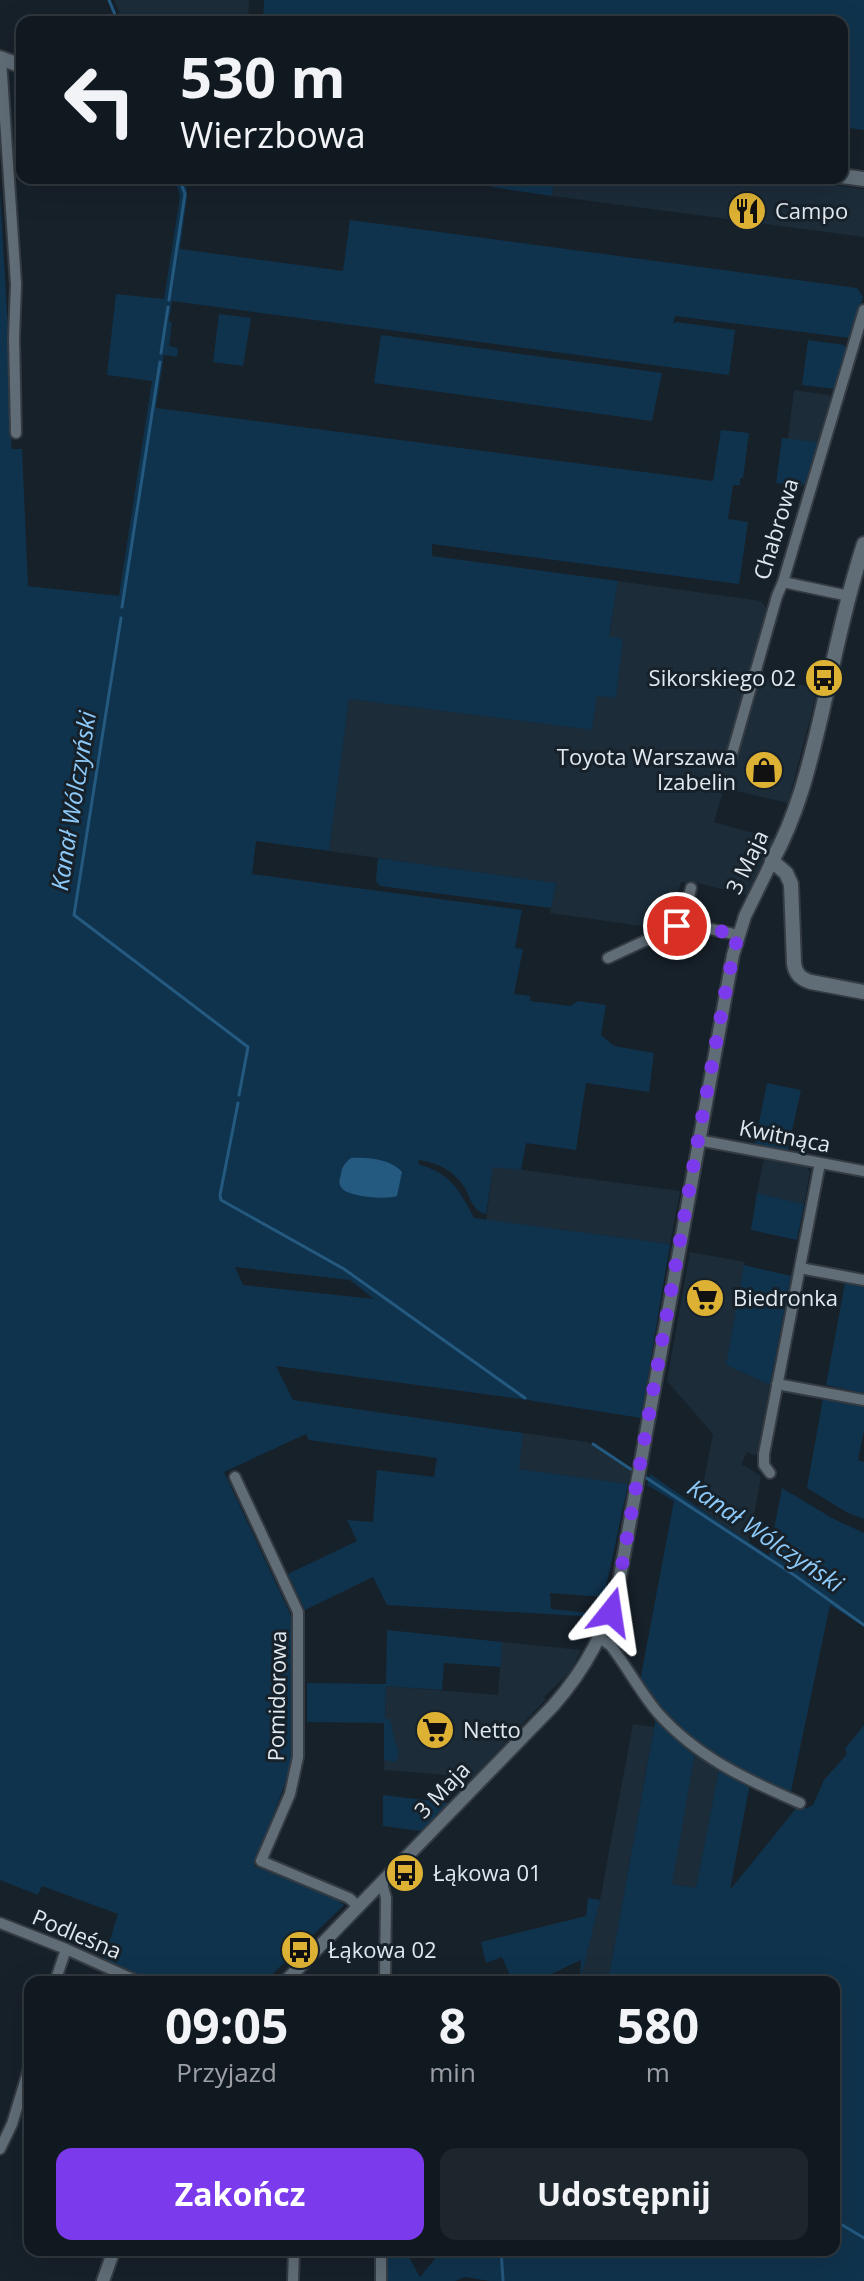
<!DOCTYPE html>
<html lang="pl">
<meta charset="utf-8">
<style>
body{margin:0;font-family:"Open Sans",sans-serif;background:#1e262d;color:#f1f3f6;height:100vh;display:flex;flex-direction:column;font-size:30px;white-space:nowrap}
*{box-sizing:border-box;margin:0}
p{font-size:26px;color:#9ca0a5}
.icon{flex:none;width:44px;height:44px;fill:none;stroke:currentColor;stroke-width:2;stroke-linecap:round;stroke-linejoin:round}
.map{position:relative;flex:1;overflow:hidden}
.details{position:absolute;left:24px;top:1976px;width:816px;height:280px;display:flex;flex-direction:column;background:#111920;border-radius:16px;box-shadow:0 8px 32px #0002,0 0 0 2px #30383e}
.details>*{flex:none}
.guide{position:absolute;left:16px;top:16px;width:832px;height:168px;border-radius:16px;box-shadow:0 8px 32px #0002,0 0 0 2px #30383e;background:#111920;color:#f1f3f6;overflow:hidden}
.pin{position:absolute;display:grid;place-items:center;width:68px;height:68px;color:#fff;margin:-34px;border:4px solid #fff;border-radius:50%;box-shadow:0 2px 8px #0007}
.me{position:absolute;width:88px;margin:-44px;rotate:15deg;stroke-linejoin:round;filter:drop-shadow(0 0 6px #0008)}
.turn{display:flex;align-items:center;gap:28px;height:168px;padding:0 32px;font-size:36px}
.turn .icon{width:104px;height:104px;stroke-width:2.5}
.turn b{display:block;font-size:56px;line-height:68px}
.eta{display:flex;justify-content:space-evenly;align-items:center;height:136px;text-align:center}
.eta b{font-size:48px;font-weight:700;line-height:56px}
.primary-button{display:flex;gap:16px;margin-top:auto;padding:16px 32px}
.primary-button a{flex:1;height:92px;border-radius:16px;background:#7c3aed;color:#fff;font-size:32px;font-weight:700;line-height:92px;text-align:center}
.primary-button a+a{background:#1e262d;color:#f1f3f6}
.map>svg:first-child{display:block}
.built{fill:#1c2c39}
.green{fill:#10334d;fill-rule:evenodd}
.water{fill:#245980}
.lines{fill:none;stroke-linecap:round;stroke-linejoin:round}
.stream{stroke:#245980;stroke-width:3}
.minor-casing{stroke:#343b42;stroke-width:14}
.tertiary-casing{stroke:#343b42;stroke-width:16}
.secondary-casing{stroke:#343b42;stroke-width:18}
.minor{stroke:#606d77;stroke-width:10}
.tertiary{stroke:#606d77;stroke-width:12}
.secondary{stroke:#606d77;stroke-width:14}
.route{stroke:#7c3aed;stroke-width:14;stroke-dasharray:0 25.2}
.labels{text-anchor:middle;stroke-width:6;stroke-linejoin:round;paint-order:stroke}
.poi-label{font-size:22px;fill:#e1e8ee;stroke:#17212a;text-anchor:start}
.street-label{font-size:22px;fill:#e1e8ee;stroke:#17212a}
.water-label{font-size:24px;font-style:italic;fill:#8ecaf9;stroke:#17212a}
</style>
<div class="map">
<svg width="864" height="2281" viewBox="0 0 864 2281">
<rect width="100%" height="100%" fill="#17212a"/>
<!-- built -->
<path class="built" d="M114 0H249L248 22H123Z
M554 178H775L864 189V237L552 196Z
M794 390 829 395 832 399 818 442 788 439Z
M618 581 761 601 767 609 753 655 758 656V677L818 688 788 803 724 788 714 822 774 839 746 895 697 883 696 885 681 882 676 899 685 900 678 922 666 927 656 928 550 913 556 883 329 851 349 699 592 730 597 695 616 698 623 639 609 637Z
M764 1158 806 1166 810 1172 804 1204 757 1193Z
M493 1166 680 1191 670 1244 486 1220Z
M690 1252 745 1262 726 1365 770 1385 757 1454 753 1455 747 1452 741 1464 761 1476 749 1543 699 1507 713 1434 667 1381Z
M523 1433 587 1442 631 1470 628 1484 518 1469Z
M502 1642 581 1650 570 1672 543 1698 546 1699 473 1777 384 1770 386 1686 498 1695Z
M633 1724 654 1727 608 1982H580L600 1900Z
M695 1753 719 1769 696 1888 671 1884Z"/>
<!-- green -->
<path class="green" d="M264 0H864V130L842 127V22H263Z
M175 178H183L187 189V197L180 249 343 271 350 220 857 288 863 297 850 338 675 316 673 324 676 322 735 330 729 375 172 301 169 321 172 323 169 346 178 348 177 357 164 355 156 408 713 481 721 430 749 433 743 478H740V485H733L728 519 748 522 739 584 432 544V556L618 581 609 636 623 639 616 698 597 696 592 730 349 699 329 851 256 841 252 874 522 910 515 948 523 949 514 994 530 996V1001L570 1006 578 1001 606 1005 601 1035 614 1046 654 1053 649 1092 586 1083 576 1150 526 1143 521 1170 493 1167 486 1214C471 1210 471 1197 463 1185 452 1170 438 1163 419 1160L418 1164C451 1174 459 1189 474 1218L670 1244 641 1418 521 1399 276 1366 293 1400 523 1433 519 1469 628 1484 604 1597 550 1593 551 1609 600 1614 599 1617 387 1605 373 1577 305 1610 288 1574 357 1541 347 1520 373 1522 377 1470 434 1477 437 1458 309 1440 306 1434 224 1472 293 1620 291 1768 254 1866 333 1897 344 1905 264 1982H155L104 1959 118 1914 42 1886 38 1895 0 1880V192L13 416 11 449H22L28 586 119 596 152 381 107 375 116 294 164 299 180 197ZM235 1267 350 1280 374 1299 243 1285Z
M493 178H554L552 196 492 187Z
M219 314 251 318 243 366 213 362Z
M381 335 662 373 652 421 374 383Z
M808 340 844 345 847 349 835 389 802 385Z
M782 438 818 442 805 484 801 486 776 483Z
M378 858 534 880 556 883 551 908 380 886 376 881Z
M767 1083 801 1090 787 1153 754 1147Z
M757 1193 804 1204 797 1240 751 1230Z
M744 1265 791 1276 770 1385 726 1365Z
M845 1283 864 1286V1393L826 1385Z
M823 1398 864 1406V1430L858 1460 864 1462V1519L848 1513 807 1488Z
M650 1474 769 1556 782 1488 832 1518 864 1533V1627L830 1605 790 1796C741 1774 691 1749 657 1707 650 1699 645 1689 640 1681L674 1501 647 1485Z
M387 1630 502 1642 501 1667 444 1663 442 1690 386 1686 385 1718 389 1719C393 1726 392 1730 394 1737 396 1748 402 1751 396 1762L384 1760V1723L307 1722V1683L386 1684Z
M656 1717 695 1753 672 1884 696 1888 719 1769 750 1783 730 1890 798 1806 807 1808 813 1805 824 1780 847 1754 845 1749 864 1725V2281H490L465 2277 455 2281H386V2250H405L420 2277 442 2250H834V1982H608Z
M383 1795 448 1803 421 1831 383 1826Z
M588 1898 600 1900 580 1982 581 1960 534 1982H513L502 1957 486 1963 481 1942 586 1916Z"/>
<!-- water -->
<path class="water" d="M351 1158C367 1157 391 1159 402 1172L397 1196C387 1200 346 1197 341 1187 338 1182 340 1179 341 1174 342 1166 345 1163 351 1158Z"/>
<g class="lines">
<!-- stream -->
<path class="stream" d="M109 0 118 22
M169 300 185 194 179 178
M161 353 168 307
M122 607 160 362
M121 618 74 915 248 1047 239 1095
M238 1103 220 1195 221 1200 344 1269 525 1398
M593 1444 632 1470
M645 1477 794 1575 864 1625
M834 2220 864 2238
M501 2250 503 2280"/>
<!-- minor casing -->
<g class="minor-casing">
<path id="minor" d="M1 59 16 284 14 338 16 433
M783 582 849 596
M730 761 777 596 783 582 864 310
M683 923 691 888
M608 958 683 923 738 935
M698 1140 864 1171
M800 1268 864 1280
M777 1384 864 1400
M770 1473 764 1465V1454L820 1163
M235 1477 298 1612V1757L290 1794 261 1861 349 1898 359 1907
M600 1638 611 1646C627 1667 641 1693 658 1713 697 1757 747 1780 800 1803
M382 1883 386 1898 385 1982
M0 1923 66 1949 139 1982
M55 1982 66 1949
M0 2149 12 2124 30 2065
M293 2281 294 2250
M381 2281V2250"/>
</g>
<!-- tertiary casing -->
<g class="tertiary-casing">
<path id="tertiary" d="M285 1982 553 1706C587 1667 605 1632 619 1582L733 955 745 916 772 861
M103 2281 114 2250"/>
</g>
<!-- secondary casing -->
<g class="secondary-casing">
<path id="secondary" d="M0 58 22 66
M842 176 864 179
M864 544C846 600 834 659 821 716 809 767 797 816 772 861L786 873 791 884 794 963C795 974 801 979 811 982L864 992"/>
</g>
<!-- minor -->
<use href="#minor" class="minor"/>
<!-- tertiary -->
<use href="#tertiary" class="tertiary"/>
<!-- secondary -->
<use href="#secondary" class="secondary"/>
</g>
<g class="lines">
<!-- route -->
<path class="route" d="M611 1612 619 1582 698 1140 728 978 738 935 683 923 677 926"/>
</g>
<!-- icons -->
<defs>
<g id="restaurant-disc" transform="scale(2)"><circle r="9.5" fill="#ddb133" stroke="#17212a"/><path d="M-5-6h1v4h1v-4h1v4h1v-4h1v5L-1.5 .5V6h-2V.5L-5-1ZM5-6V6H3V1.5H1.5Q1.5-4 5-6Z" fill="#111"/></g>
<g id="bus-disc" transform="scale(2)"><circle r="9.5" fill="#ddb133" stroke="#17212a"/><path d="M-5-6H5V4H4V6H2V4H-2V6H-4V4H-5ZM-3.5-4V0h7V-4ZM-3.5 1.2v1.5H-2V1.2ZM2 1.2v1.5H3.5V1.2Z" fill="#111"/></g>
<g id="shop-disc" transform="scale(2)"><circle r="9.5" fill="#ddb133" stroke="#17212a"/><path d="M-5-2.5h2.3a2.7 3.5 0 0 1 5.4 0H5L5.5 6h-11ZM-1.5-2.5h3a1.5 2.3 0 0 0-3 0Z" fill="#111"/></g>
<g id="supermarket-disc" transform="scale(2)"><circle r="9.5" fill="#ddb133" stroke="#17212a"/><path d="M-6-5.5h2.5l.6 2H6L4.5 2H-2.5L-4.4-4H-6ZM-1.5 3.2a1.3 1.3 0 1 0 .1 0ZM3 3.2a1.3 1.3 0 1 0 .1 0Z" fill="#111"/></g>
</defs>
<g fill-rule="evenodd">
<use href="#restaurant-disc" x="747" y="211"/>
<use href="#bus-disc" x="824" y="678"/>
<use href="#shop-disc" x="764" y="770"/>
<use href="#supermarket-disc" x="705" y="1298"/>
<use href="#supermarket-disc" x="435" y="1730"/>
<use href="#bus-disc" x="405" y="1873"/>
<use href="#bus-disc" x="300" y="1950"/>
</g>
<g class="labels">
<!-- poi labels -->
<g class="poi-label">
<text x="775" y="219">Campo</text>
<text x="796" y="686" text-anchor="end">Sikorskiego 02</text>
<text x="736" y="765" text-anchor="end">Toyota Warszawa<tspan x="736" dy="25">Izabelin</tspan></text>
<text x="733" y="1306">Biedronka</text>
<text x="463" y="1738">Netto</text>
<text x="433" y="1881">Łąkowa 01</text>
<text x="328" y="1958">Łąkowa 02</text>
</g>
<!-- street labels -->
<g class="street-label">
<text transform="translate(776 529) rotate(-73)" y="8">Chabrowa</text>
<text transform="translate(747 862) rotate(-64)" y="8">3 Maja</text>
<text transform="translate(785 1136) rotate(11)" y="8">Kwitnąca</text>
<text transform="translate(277 1696) rotate(-89)" y="8">Pomidorowa</text>
<text transform="translate(442 1790) rotate(-46)" y="8">3 Maja</text>
<text transform="translate(77 1934) rotate(23)" y="8">Podleśna</text>
</g>
<!-- water labels -->
<g class="water-label">
<text transform="translate(74 801) rotate(-81)" y="8">Kanał Wólczyński</text>
<text transform="translate(765 1536) rotate(34)" y="8">Kanał Wólczyński</text>
</g>
</g>
</svg>
<div class="pin" style="left:677px;top:926px;background:#d93025"><svg class="icon" aria-label="arrive" viewBox="0 0 24 24"><path d="M6 21V4h12l-3 4 3 4H6"/></svg></div>
<svg class="me" style="left:611px;top:1612px" viewBox="-20 -20 40 40"><path d="M0-17L14 15 0 8-14 15z" fill="#7c3aed" stroke="#fff" stroke-width="4"/></svg>
<div class="guide">
<div class="turn"><svg class="icon" aria-label="left" viewBox="0 0 24 24"><path d="M17 20v-9H6M10 6l-5 5 5 5"/></svg><div><b>530 m</b>Wierzbowa</div></div>
</div>
<section class="details">
<div class="eta">
<div><b>09:05</b><p>Przyjazd</p></div>
<div><b>8</b><p>min</p></div>
<div><b>580</b><p>m</p></div>
</div>
<div class="primary-button"><a>Zakończ</a><a>Udostępnij</a></div>
</section>
</div>
